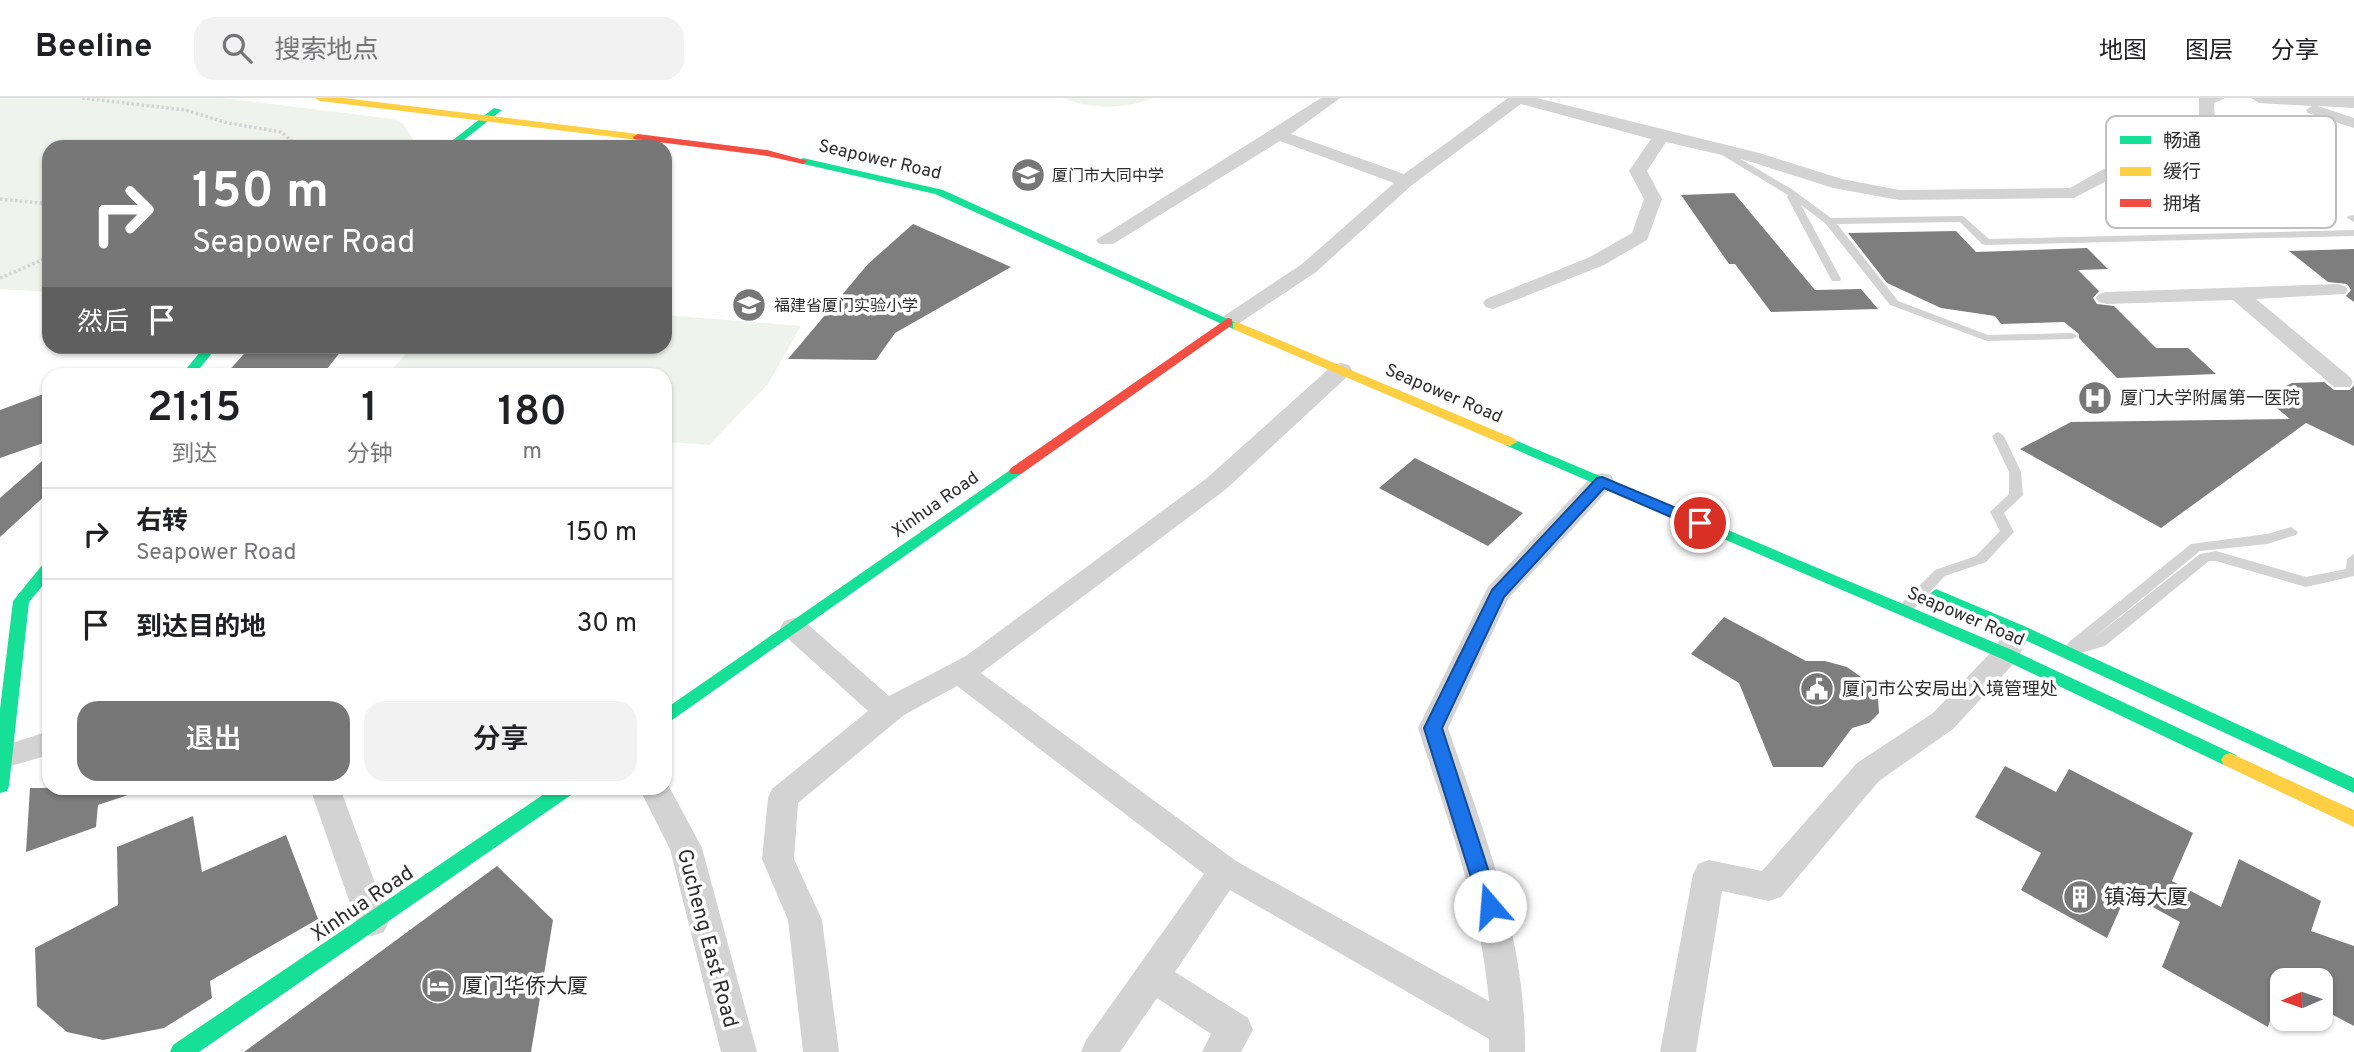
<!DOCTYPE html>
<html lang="zh">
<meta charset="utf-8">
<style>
body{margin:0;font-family:Overpass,"Noto Sans SC",sans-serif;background:#f2f2f2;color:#202124;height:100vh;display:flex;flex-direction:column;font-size:26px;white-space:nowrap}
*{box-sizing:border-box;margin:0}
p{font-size:23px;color:#757577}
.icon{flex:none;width:38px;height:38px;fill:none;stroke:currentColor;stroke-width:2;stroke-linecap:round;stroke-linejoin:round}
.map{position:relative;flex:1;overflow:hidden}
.drawer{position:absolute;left:42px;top:270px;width:630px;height:427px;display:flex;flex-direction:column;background:#fff;border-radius:21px;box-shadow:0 2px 5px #0004}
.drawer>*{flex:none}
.banner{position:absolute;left:42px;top:42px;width:630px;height:214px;border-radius:21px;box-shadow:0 2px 5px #0004;background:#777;color:#fff;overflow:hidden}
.needle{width:46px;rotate:268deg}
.tools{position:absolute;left:2270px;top:870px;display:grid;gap:14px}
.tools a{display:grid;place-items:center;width:63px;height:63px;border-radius:14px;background:#fff;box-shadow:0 2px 5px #0004;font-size:35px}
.pin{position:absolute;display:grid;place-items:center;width:60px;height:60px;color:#fff;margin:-30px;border:4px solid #fff;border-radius:50%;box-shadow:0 2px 7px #0007}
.me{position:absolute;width:77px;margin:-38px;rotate:342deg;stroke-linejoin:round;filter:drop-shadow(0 0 5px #0008)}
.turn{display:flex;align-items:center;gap:24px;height:147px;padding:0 35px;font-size:32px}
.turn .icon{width:91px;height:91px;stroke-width:2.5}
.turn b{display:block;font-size:49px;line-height:60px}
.then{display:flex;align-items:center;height:66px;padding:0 35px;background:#0003;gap:14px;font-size:26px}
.eta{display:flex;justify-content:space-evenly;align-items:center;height:119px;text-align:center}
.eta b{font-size:42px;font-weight:600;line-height:49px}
.action{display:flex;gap:14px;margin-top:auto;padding:14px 35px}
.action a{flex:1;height:80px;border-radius:21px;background:#777;color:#fff;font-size:28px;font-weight:600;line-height:80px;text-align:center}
.action a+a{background:#f2f2f2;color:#202124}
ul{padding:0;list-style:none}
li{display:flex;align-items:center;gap:21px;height:91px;padding:0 35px;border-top:2px solid #e0e0e0}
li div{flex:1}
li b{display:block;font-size:26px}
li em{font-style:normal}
header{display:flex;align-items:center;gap:42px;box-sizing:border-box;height:98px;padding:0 35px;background:#fff;border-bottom:2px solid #e0e0e0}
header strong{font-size:33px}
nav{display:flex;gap:38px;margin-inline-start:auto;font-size:24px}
.search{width:490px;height:63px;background:#f2f2f2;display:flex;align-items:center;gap:18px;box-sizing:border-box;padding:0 24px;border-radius:21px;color:#757577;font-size:26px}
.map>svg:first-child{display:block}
.green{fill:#f0f3ed}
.building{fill:#7e7e7e}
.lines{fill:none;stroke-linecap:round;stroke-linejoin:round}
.path{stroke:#d3d3d3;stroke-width:3.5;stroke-dasharray:2.5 2.5;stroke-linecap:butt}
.lane{fill:#d3d3d3;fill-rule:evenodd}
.street{fill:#d3d3d3;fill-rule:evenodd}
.fast{fill:#16e098;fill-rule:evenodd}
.slow{fill:#ffcf43;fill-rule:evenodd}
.jam{fill:#f24e42;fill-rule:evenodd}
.route{fill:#1a73e8;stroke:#114b97;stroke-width:2}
.labels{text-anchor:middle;stroke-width:7;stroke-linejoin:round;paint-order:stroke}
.far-poi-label{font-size:16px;fill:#2e2e2e;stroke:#fff;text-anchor:start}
.street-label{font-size:18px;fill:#2e2e2e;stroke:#fff}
.poi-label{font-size:18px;fill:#2e2e2e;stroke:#fff;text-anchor:start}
.near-poi-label{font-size:21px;fill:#2e2e2e;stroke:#fff;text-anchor:start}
.near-street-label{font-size:21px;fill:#2e2e2e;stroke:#fff}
.key{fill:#fff;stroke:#c0c0c0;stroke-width:2}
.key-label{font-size:19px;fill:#2e2e2e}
</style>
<header>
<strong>Beeline</strong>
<div class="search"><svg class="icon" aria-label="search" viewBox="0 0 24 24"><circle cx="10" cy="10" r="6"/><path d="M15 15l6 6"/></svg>搜索地点</div>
<nav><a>地图</a><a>图层</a><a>分享</a></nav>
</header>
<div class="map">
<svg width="2354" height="954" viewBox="0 0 2354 954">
<rect width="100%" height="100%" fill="#fff"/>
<!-- green -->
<path class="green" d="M0 0H222L394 21 403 26 416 46 412 49H49V194L0 191Z
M1063 0H1153C1125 11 1091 12 1063 0Z
M665 217 801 228 768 286 709 347 665 344V276H388L412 249 665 248Z"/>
<!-- building -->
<path class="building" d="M1734 95 1815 192 1861 191 1878 211 1771 214 1735 166H1729L1681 97Z
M913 126 1011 169 895 235 876 262 788 261 868 166Z
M1956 133 1976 154 2087 150 2108 171 2078 172 2099 193 2093 200 2097 206 2114 208 2156 250H2188L2216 276 2117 280 2079 240V236L2064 224 2001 226 1995 218 1941 210 1887 185 1848 135Z
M2354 151V204L2346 198 2351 192 2347 186 2328 184 2289 153Z
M251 248H345L323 276H226Z
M2324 284 2334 292H2350L2354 287V348L2306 325 2161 430 2020 351 2071 324 2290 321 2263 299 2292 285Z
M49 294V343L0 360V312Z
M49 357V394L0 439V400Z
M1415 360 1523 415 1488 448 1379 390Z
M1724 519 1806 563H1825L1847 569 1868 584 1878 600 1879 615 1869 625 1852 630 1823 669H1773L1739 585 1691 556Z
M2005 668 2056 694 2069 671 2193 735 2172 783 2221 809 2239 761 2321 803 2311 833 2354 848V928L2320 910V882H2282L2268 929 2162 869 2180 824 2127 795 2107 840 2021 792 2041 755 1975 719Z
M30 690H139L140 693 98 707 96 729 26 754Z
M193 718 202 774 286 737 318 821 210 883 212 900 164 930 103 942 67 934 37 908 35 850 118 807 117 749Z
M497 768 553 822 531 954H244Z"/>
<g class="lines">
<!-- path -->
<path class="path" d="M82 0 185 12 228 25 281 34 291 42 284 49
M315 49 339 44 358 49
M0 101 49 106
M0 180 49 159"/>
<!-- lane -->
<path class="lane" d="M1720 49 1793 92 1831 120 1963 118 1989 141 2354 132V138L1986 147 1982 146 1960 124 1837 126 1898 203 1988 237 2072 235 2078 238 2072 241 1987 243 1890 207 1825 125 1801 107 1841 181 1840 183H1832L1787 99 1788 97 1717 54 1715 52Z
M2354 117V124L2347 120 2348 118Z
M1998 334 2004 338 2021 374 2023 397 2004 415 2014 434 1986 464 1945 478 1909 516H1899L1897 512 1899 508 1935 472 1976 458 2000 433 1990 414 2009 396V374L1992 338Z
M2291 429 2298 434 2296 437 2267 446 2200 453 2092 541 2200 456 2216 453 2306 479 2346 471 2347 461 2354 456V478L2306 489 2216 463H2209L2105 548 2070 558 2065 557 2063 553 2070 543 2191 446 2267 436Z"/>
<!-- street -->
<path class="street" d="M1321 0H1340L1291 36 1404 76 1508 0H1537L1759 55 1842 81 1899 92 2070 90 2141 50 2190 43 2199 23V0H2225L2214 5 2215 23 2203 51 2152 59 2074 100 1899 102 1833 90 1748 63 1666 44 1647 73 1662 101 1647 142 1604 167 1493 211 1486 209 1483 205 1486 201 1590 159 1632 135 1644 101 1629 73 1651 41 1521 6 1412 87 1316 174 1235 228H1221L1218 224 1221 220 1302 166 1394 85 1280 43 1113 146H1099L1096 142Z
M2251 0H2354V10L2318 8 2354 20V30L2308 15 2306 12 2312 8 2259 5Z
M2338 186 2345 188 2348 192 2345 196 2256 201 2350 279 2353 284 2350 289H2334L2233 202 2106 206 2099 204 2096 200 2099 196 2106 194Z
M1341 265 1349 267 1352 272 1349 277 1225 392 981 575 1236 763 1489 903C1481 808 1447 720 1418 630L1488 489 1593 377 1602 375 1611 377 1614 383 1611 389 1508 501 1448 630C1485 738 1526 839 1525 954H1489V941L1230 792 1175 874 1248 920 1253 932 1241 954H1202L1211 936 1157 900 1120 954H1081L1086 942 1204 776 957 588 904 617 798 705 794 761 822 822 839 954H803L788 822 762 761 768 700 772 691 868 613 784 537 780 530 784 523 794 520 804 523 889 598 966 558 1207 380 1333 267Z
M2014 530 2024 533 2028 540 2016 563 1953 631 1879 683 1781 799 1769 803 1722 793 1696 954H1660L1693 776 1698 766 1709 762 1762 773 1857 665 1933 615 1995 550 2004 533Z
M49 633V657L0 671V649Z
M665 681 702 750 757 954H721L670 751 639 690H665Z
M310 690H340L389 823 384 834 372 838 360 834Z"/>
<!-- fast -->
<path class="fast" d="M494 10 502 12 455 49H444Z
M803 60 943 92 1243 228 1237 232 1233 231 935 96 799 65 798 63Z
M205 248H218L195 276H182Z
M1510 340 2012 552 2236 657 2239 662 2236 667 2230 669 2224 667 2000 560 1505 347 1503 344 1505 341Z
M1016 368 1023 373 1021 376 665 627V611Z
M49 465V480L29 504 9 688 7 693 0 695V611L13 503 43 466Z
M1936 491 2024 528 2354 680V695L2012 536 1930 501 1928 497Z
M553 690H576L574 695 199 954H170L173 947Z"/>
<!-- slow -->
<path class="slow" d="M315 0H344L638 36 643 39 638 42 320 3Z
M1237 224 1515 341 1517 344 1510 348 1505 347 1233 231V225Z
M2230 655 2354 712V729L2224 667 2221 662 2224 657Z"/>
<!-- jam -->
<path class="jam" d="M638 36 767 52 808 63 803 66 767 58 634 41 633 39Z
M1228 220 1232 221V227L1021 376H1011L1009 373 1011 370Z"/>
</g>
<!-- route -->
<path class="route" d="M1602 379 1705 422 1707 425 1705 429H1694L1604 390 1504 499 1442 630 1500 808 1497 815 1490 817 1483 815 1480 808 1424 630 1492 492 1597 380Z"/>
<!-- icons -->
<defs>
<g id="school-disc" transform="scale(1.75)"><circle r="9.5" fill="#777" stroke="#fff"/><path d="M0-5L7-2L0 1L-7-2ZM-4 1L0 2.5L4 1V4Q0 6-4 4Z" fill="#fff"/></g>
<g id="hospital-disc" transform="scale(1.75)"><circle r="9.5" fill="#777" stroke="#fff"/><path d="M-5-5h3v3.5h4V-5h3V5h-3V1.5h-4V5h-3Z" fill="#fff"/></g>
<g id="civic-disc" transform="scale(1.75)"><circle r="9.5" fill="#777" stroke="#fff"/><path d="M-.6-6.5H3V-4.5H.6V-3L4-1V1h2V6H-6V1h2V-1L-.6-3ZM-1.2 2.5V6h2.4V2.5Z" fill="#fff"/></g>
<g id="building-disc" transform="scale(1.75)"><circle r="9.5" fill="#777" stroke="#fff"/><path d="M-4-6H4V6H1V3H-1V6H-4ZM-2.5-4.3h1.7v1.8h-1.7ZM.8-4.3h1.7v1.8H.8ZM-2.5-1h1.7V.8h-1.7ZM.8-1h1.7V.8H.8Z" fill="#fff"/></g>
<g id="hotel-disc" transform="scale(1.75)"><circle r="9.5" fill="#777" stroke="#fff"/><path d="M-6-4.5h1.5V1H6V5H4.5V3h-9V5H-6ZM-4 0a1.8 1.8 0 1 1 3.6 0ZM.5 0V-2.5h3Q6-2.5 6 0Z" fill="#fff"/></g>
</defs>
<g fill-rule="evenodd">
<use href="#school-disc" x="1028" y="77"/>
<use href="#school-disc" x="749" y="207"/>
<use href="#hospital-disc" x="2095" y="300"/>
<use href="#civic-disc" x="1817" y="591"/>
<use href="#building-disc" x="2080" y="799"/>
<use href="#hotel-disc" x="438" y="888"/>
</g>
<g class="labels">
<!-- far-poi labels -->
<g class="far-poi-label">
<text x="1052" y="83">厦门市大同中学</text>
<text x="774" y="213">福建省厦门实验小学</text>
</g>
<!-- street labels -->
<g class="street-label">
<text transform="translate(880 61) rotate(13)" y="6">Seapower Road</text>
<text transform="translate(1444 295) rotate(23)" y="6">Seapower Road</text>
<text transform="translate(935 406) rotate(-35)" y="6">Xinhua Road</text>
<text transform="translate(1966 518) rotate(23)" y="6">Seapower Road</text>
</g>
<!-- poi labels -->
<g class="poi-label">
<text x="2120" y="306">厦门大学附属第一医院</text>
<text x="1842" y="597">厦门市公安局出入境管理处</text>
</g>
<!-- near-poi labels -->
<g class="near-poi-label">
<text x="2104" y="806">镇海大厦</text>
<text x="462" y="895">厦门华侨大厦</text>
</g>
<!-- near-street labels -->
<g class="near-street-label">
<text transform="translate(362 805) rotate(-34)" y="7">Xinhua Road</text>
<text transform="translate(708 840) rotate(75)" y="7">Gucheng East Road</text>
</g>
</g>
<!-- legend -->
<rect x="2106" y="18" width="230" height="112" rx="10" class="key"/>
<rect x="2120" y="38" width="31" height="8" fill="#16e098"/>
<rect x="2120" y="69" width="31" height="9" fill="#ffcf43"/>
<rect x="2120" y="101" width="31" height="8" fill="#f24e42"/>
<g class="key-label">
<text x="2163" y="49">畅通</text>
<text x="2163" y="80">缓行</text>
<text x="2163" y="112">拥堵</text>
</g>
</svg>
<div class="tools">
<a><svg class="needle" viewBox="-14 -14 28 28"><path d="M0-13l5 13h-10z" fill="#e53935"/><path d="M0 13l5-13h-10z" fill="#757577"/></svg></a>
</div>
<div class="pin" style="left:1700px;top:425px;background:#d93025"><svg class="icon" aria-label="arrive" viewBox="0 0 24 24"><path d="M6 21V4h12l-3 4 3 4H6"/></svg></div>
<svg class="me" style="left:1490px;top:808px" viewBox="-20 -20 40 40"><circle r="19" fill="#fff"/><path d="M0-13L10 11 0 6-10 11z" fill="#1a73e8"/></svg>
<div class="banner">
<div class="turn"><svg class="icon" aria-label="right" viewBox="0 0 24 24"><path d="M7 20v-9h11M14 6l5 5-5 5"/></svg><div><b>150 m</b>Seapower Road</div></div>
<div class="then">然后<svg class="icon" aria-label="arrive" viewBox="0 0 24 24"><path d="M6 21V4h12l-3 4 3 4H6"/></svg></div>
</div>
<section class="drawer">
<div class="eta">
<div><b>21:15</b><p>到达</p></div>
<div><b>1</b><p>分钟</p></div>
<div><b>180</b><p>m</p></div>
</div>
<ul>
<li><svg class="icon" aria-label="right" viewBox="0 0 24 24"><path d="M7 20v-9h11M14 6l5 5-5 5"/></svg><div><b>右转</b><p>Seapower Road</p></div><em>150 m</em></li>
<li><svg class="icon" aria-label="arrive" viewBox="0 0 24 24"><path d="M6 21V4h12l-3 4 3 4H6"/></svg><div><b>到达目的地</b></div><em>30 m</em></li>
</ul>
<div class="action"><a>退出</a><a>分享</a></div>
</section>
</div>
